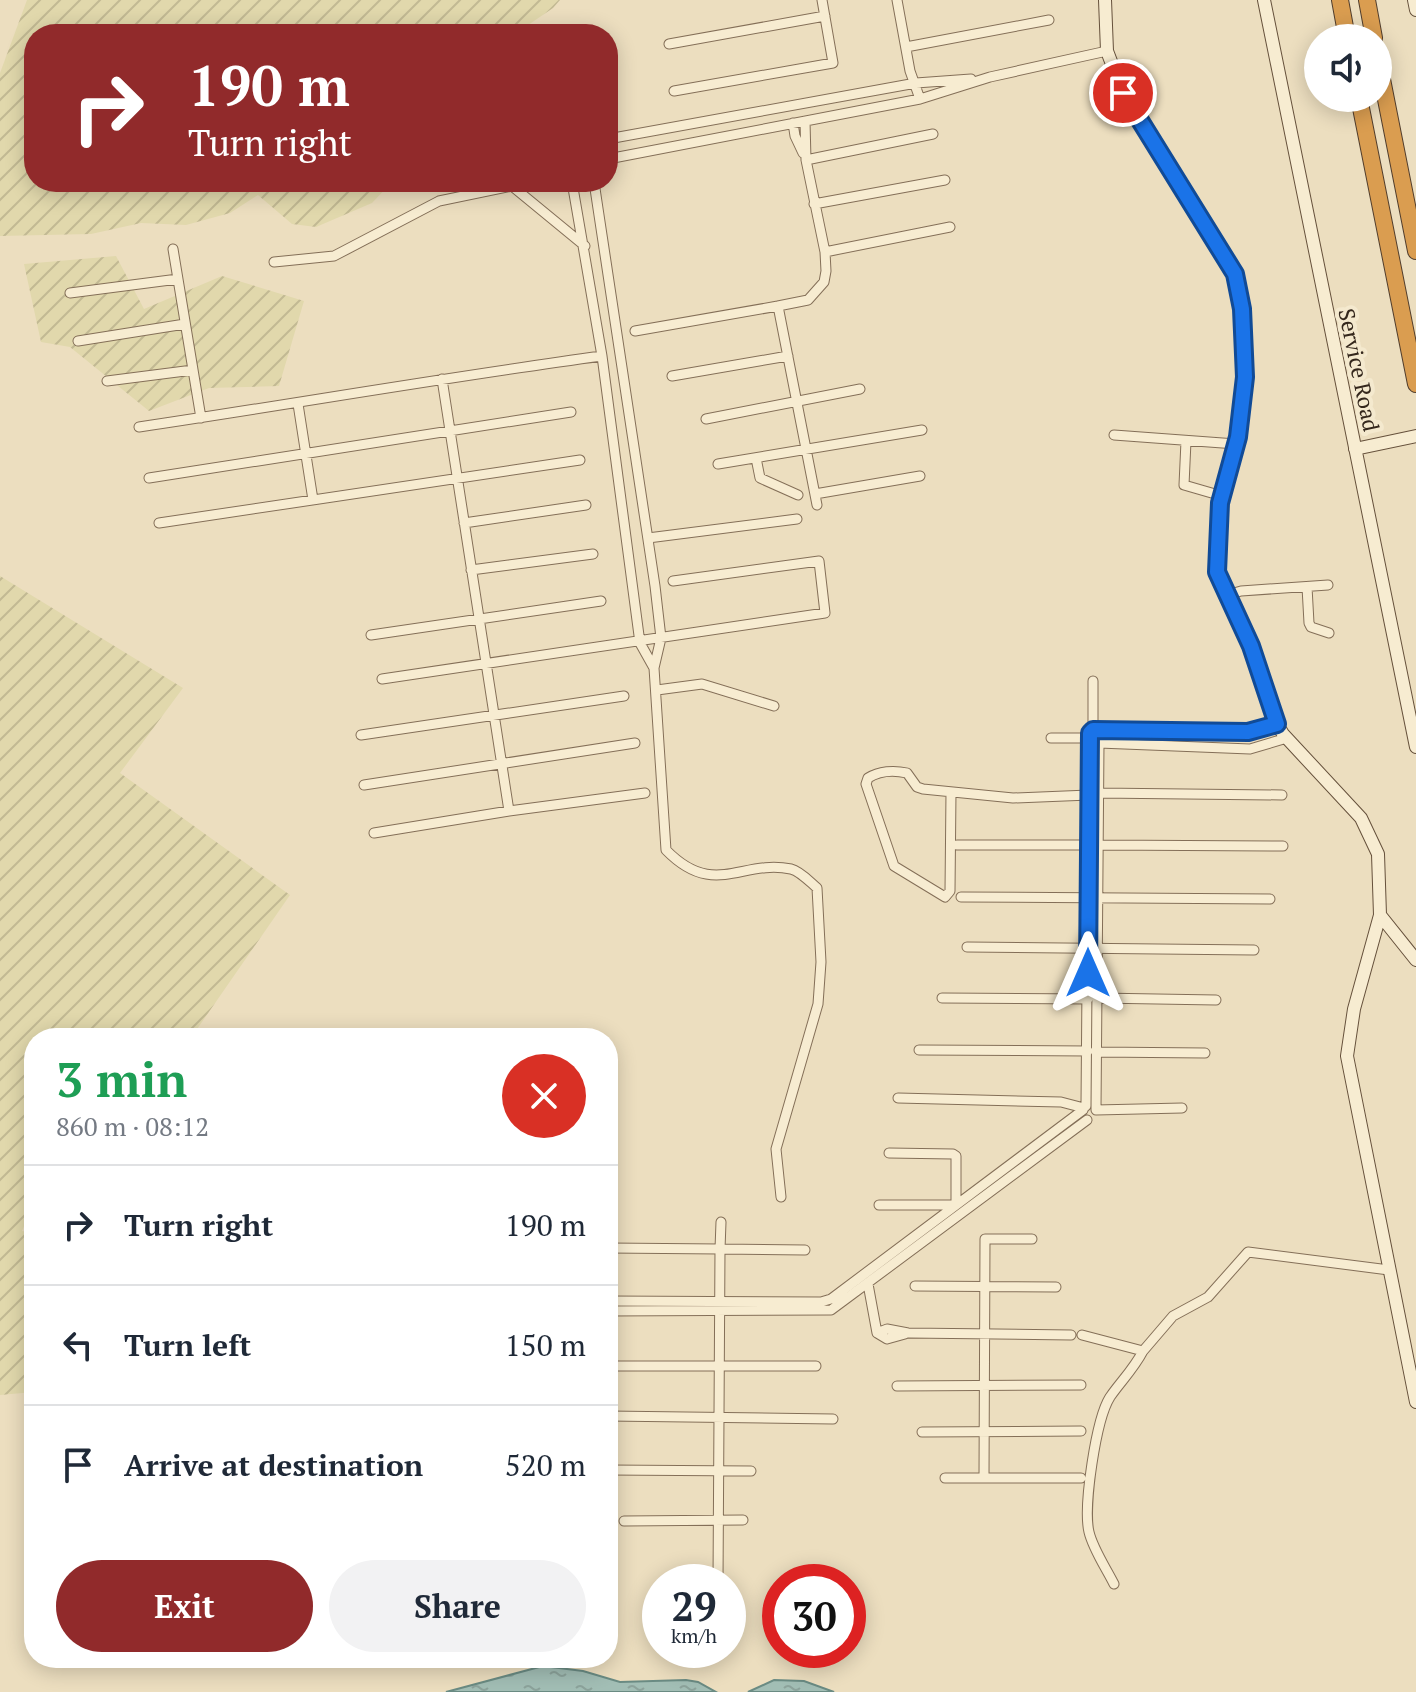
<!DOCTYPE html>
<meta charset="utf-8">
<style>
body{margin:0;font-family:"PT Serif",serif;background:#f2f2f3;color:#1f2937;height:100vh;display:flex;flex-direction:column;font-size:30px;white-space:nowrap}
*{box-sizing:border-box;margin:0}
p{font-size:26px;color:#747a83}
.icon{flex:none;width:44px;height:44px;fill:none;stroke:currentColor;stroke-width:2;stroke-linecap:round;stroke-linejoin:round}
.map{position:relative;flex:1;overflow:hidden}
.details{position:absolute;left:24px;top:1028px;width:594px;height:640px;display:flex;flex-direction:column;background:#fff;border-radius:32px;box-shadow:0 4px 20px #0003}
.details>*{flex:none}
.hud{position:absolute;left:24px;top:24px;width:594px;height:168px;border-radius:32px;box-shadow:0 4px 20px #0003;background:#912a2b;color:#fff;overflow:hidden}
.controls{position:absolute;left:1304px;top:24px;display:grid;gap:16px}
.controls a{display:grid;place-items:center;width:88px;height:88px;border-radius:50%;background:#fff;box-shadow:0 4px 20px #0003;font-size:40px}
.speed{position:absolute;left:642px;top:1564px;display:flex;gap:16px;font-size:40px;font-weight:700;text-align:center}
.speed>*{display:grid;place-content:center;width:104px;height:104px;border-radius:50%;background:#fff;box-shadow:0 4px 20px #0003;line-height:1}
.speed small{font-size:20px;font-weight:400}
.speed .limit{border:12px solid #d22;background:#fff;color:#111}
.pin{position:absolute;display:grid;place-items:center;width:68px;height:68px;color:#fff;margin:-34px;border:4px solid #fff;border-radius:50%;box-shadow:0 2px 8px #0007}
.me{position:absolute;width:88px;margin:-44px;rotate:0deg;stroke-linejoin:round;filter:drop-shadow(0 0 6px #0008)}
.turn{display:flex;align-items:center;gap:28px;height:168px;padding:0 32px;font-size:36px}
.turn .icon{width:104px;height:104px;stroke-width:2.5}
.turn b{display:block;font-size:56px;line-height:68px}
.round{display:grid;place-items:center;flex:none;width:84px;height:84px;border-radius:42px;background:#f2f2f3}
.head{display:flex;align-items:center;justify-content:space-between;height:136px;padding:0 32px}
h1{font-size:48px;font-weight:700;line-height:60px;color:#1e9e55}
.button{display:flex;gap:16px;margin-top:auto;padding:16px 32px}
.button a{flex:1;height:92px;border-radius:48px;background:#912a2b;color:#fff;font-size:32px;font-weight:700;line-height:92px;text-align:center}
.button a+a{background:#f2f2f3;color:#1f2937}
ul{padding:0;list-style:none}
li{display:flex;align-items:center;gap:24px;height:120px;padding:0 32px;border-top:2px solid #e0e1e3}
li div{flex:1}
li b{display:block;font-size:30px}
li em{font-style:normal}
.map>svg:first-child{display:block}
.farmland{fill:url(#farmland-furrows)}
.water{fill:url(#water-ripples);stroke:#6a8b83;stroke-width:2}
.lines{fill:none;stroke-linecap:round;stroke-linejoin:round}
.street-casing{stroke:#846f58;stroke-width:11}
.secondary-casing{stroke:#65503b;stroke-width:14}
.highway-casing{stroke:#513d2c;stroke-width:18}
.street{stroke:#f7ecd1;stroke-width:9}
.secondary{stroke:#f7ecd1;stroke-width:12}
.highway{stroke:#da9d50;stroke-width:16}
.route-casing{stroke:#114b97;stroke-width:20}
.route{stroke:#1a73e8;stroke-width:14}
.labels{text-anchor:middle;stroke-width:8;stroke-linejoin:round;paint-order:stroke}
.street-label{font-size:22px;fill:#34271c;stroke:#f4e9ce}
</style>
<div class="map">
<svg width="1416" height="1692" viewBox="0 0 1416 1692">
<defs>
<pattern id="farmland-furrows" width="10" height="10" patternUnits="userSpaceOnUse" patternTransform="scale(2)"><rect width="10" height="10" fill="#e1d8ac"/><path d="M-1 1l2-2M0 10L10 0M9 11l2-2" fill="none" stroke="#c2b993"/></pattern>
<pattern id="water-ripples" width="26" height="14" patternUnits="userSpaceOnUse" patternTransform="scale(2)"><rect width="26" height="14" fill="#a2beb5"/><path d="M2 4q2-2 4 0t4 0M15 11q2-2 4 0t4 0" fill="none" stroke="#8ca39b"/></pattern>
</defs>
<rect width="100%" height="100%" fill="#ecdebf"/>
<!-- farmland -->
<path class="farmland" d="M27 0H560L553 8 515 34H34V182H392L372 203 316 227 292 224 258 195 230 213 186 225 141 223 91 234 0 236V73Z
M116 256 144 309 222 276 304 301 279 386 209 388 149 411 70 347 41 342 24 264Z
M0 576 183 688 120 773 290 895 195 1032 201 1038H34V1203L22 1231 34 1233V1392L0 1395Z"/>
<!-- water -->
<path class="water" d="M543 1666 583 1671 620 1682 686 1680 698 1682 716 1692H446Z
M774 1680 804 1681 834 1692H748Z"/>
<g class="lines">
<!-- street casing -->
<g class="street-casing">
<path id="street" d="M897 0 910 71 920 99
M669 44 825 16
M906 47 1049 20
M674 91 833 63 822 0
M805 121 806 160 825 252 826 271 824 282 808 300 778 306 817 505
M793 123 795 136 803 153
M608 139 916 83 971 79
M608 159 920 99 990 77 1107 51
M806 160 933 134
M572 182 602 356 640 643 654 668 666 850C714 899 741 859 791 869 800 871 810 882 817 888L821 962 818 1004 776 1149 781 1197
M594 182 655 586 661 638 654 668
M814 204 945 180
M173 249 201 418
M825 252 950 227
M274 262 334 256 439 201 512 186 585 246
M70 293 178 279
M635 331 778 306
M78 341 185 324
M672 376 788 356
M442 379 509 811
M107 381 193 370
M298 404 313 500
M706 419 860 389
M139 427C293 404 447 377 602 356
M1114 435 1236 444
M1186 441 1184 485 1222 496
M756 458 760 478 798 495
M718 464 922 430
M149 478 571 412
M815 494 920 476
M159 523 580 460
M464 523 586 505
M648 538 797 519
M471 570 593 554
M1307 587 1309 623 1311 627 1329 633
M1227 595 1241 591 1328 585
M371 635 601 601
M382 679 825 613 819 561 673 581
M1093 681V730
M657 690 702 684 774 706
M1099 732H1248L1277 724
M361 735 624 696
M1051 738H1088
M364 785 635 743
M951 792 950 891 945 897 894 866 866 784 868 778C879 771 894 770 907 773L917 787 923 789 1013 798 1089 795
M1099 793 1282 795
M374 833 509 811 645 793
M957 845H1089
M1099 845 1283 846
M961 897 1270 899
M967 947 1254 950
M942 998 1088 999
M1098 998 1216 1000
M919 1050 1088 1051
M1098 1052 1205 1053
M898 1098 1061 1102 1084 1108
M1086 1106 1089 742
M1182 1108 1096 1110 1099 743 1250 749 1287 738
M879 1205H956V1156L953 1154 889 1153
M721 1222 720 1249 805 1250
M1032 1239H985L984 1478H1081
M608 1248 720 1249 718 1582
M868 1284 877 1333 887 1329 908 1333 1071 1335
M915 1286 1056 1287
M608 1301 821 1302 831 1299 1083 1110
M608 1311 831 1310 1087 1120
M877 1333 887 1339 905 1334
M1082 1335 1143 1351 1173 1316 1208 1297 1248 1252 1389 1270
M608 1366H816
M897 1386 1081 1385
M608 1416 833 1419
M922 1432 1081 1431
M608 1470 751 1471
M945 1478H984
M624 1521 743 1520
M1114 1584C1106 1568 1093 1549 1089 1532 1083 1507 1096 1419 1110 1397 1121 1381 1133 1370 1143 1351"/>
</g>
<!-- secondary casing -->
<g class="secondary-casing">
<path id="secondary" d="M1105 0 1107 51 1123 93 1235 274 1242 309 1245 377 1238 437 1220 503 1217 572 1251 646 1277 724 1283 734 1361 818 1378 854 1380 915 1354 1009 1347 1056 1416 1402
M1264 0 1416 747
M1414 0 1416 10
M1355 449 1416 436
M1380 915 1416 960"/>
</g>
<!-- highway casing -->
<g class="highway-casing">
<path id="highway" d="M1340 0 1347 38
M1367 0 1374 38
M1378 59 1416 251
M1359 98 1416 384"/>
</g>
<!-- street -->
<use href="#street" class="street"/>
<!-- secondary -->
<use href="#secondary" class="secondary"/>
<!-- highway -->
<use href="#highway" class="highway"/>
</g>
<g class="lines">
<!-- route casing -->
<g class="route-casing">
<path id="route" d="M1088 973 1090 733 1093 730 1248 732 1277 724 1251 646 1217 572 1220 503 1238 437 1245 377 1242 309 1235 274 1123 93"/>
</g>
<!-- route -->
<use href="#route" class="route"/>
</g>
<g class="labels">
<!-- street labels -->
<g class="street-label">
<text transform="translate(1359 370) rotate(78)" y="8">Service Road</text>
</g>
</g>
</svg>
<div class="controls">
<a><svg class="icon" aria-label="sound" viewBox="0 0 24 24"><path d="M4 9h4l5-4v14l-5-4H4zM17 9q2 3 0 6"/></svg></a>
</div>
<div class="speed"><div>29<small>km/h</small></div><div class="limit">30</div></div>
<div class="pin" style="left:1123px;top:93px;background:#d93025"><svg class="icon" aria-label="arrive" viewBox="0 0 24 24"><path d="M6 21V4h12l-3 4 3 4H6"/></svg></div>
<svg class="me" style="left:1088px;top:973px" viewBox="-20 -20 40 40"><path d="M0-17L14 15 0 8-14 15z" fill="#1a73e8" stroke="#fff" stroke-width="4"/></svg>
<div class="hud">
<div class="turn"><svg class="icon" aria-label="right" viewBox="0 0 24 24"><path d="M7 20v-9h11M14 6l5 5-5 5"/></svg><div><b>190 m</b>Turn right</div></div>
</div>
<section class="details">
<div class="head"><div><h1>3 min</h1><p>860 m · 08:12</p></div><a class="round" style="background:#d93025;color:#fff"><svg class="icon" aria-label="close" viewBox="0 0 24 24"><path d="M6 6l12 12M18 6L6 18"/></svg></a></div>
<ul>
<li><svg class="icon" aria-label="right" viewBox="0 0 24 24"><path d="M7 20v-9h11M14 6l5 5-5 5"/></svg><div><b>Turn right</b></div><em>190 m</em></li>
<li><svg class="icon" aria-label="left" viewBox="0 0 24 24"><path d="M17 20v-9H6M10 6l-5 5 5 5"/></svg><div><b>Turn left</b></div><em>150 m</em></li>
<li><svg class="icon" aria-label="arrive" viewBox="0 0 24 24"><path d="M6 21V4h12l-3 4 3 4H6"/></svg><div><b>Arrive at destination</b></div><em>520 m</em></li>
</ul>
<div class="button"><a>Exit</a><a>Share</a></div>
</section>
</div>
